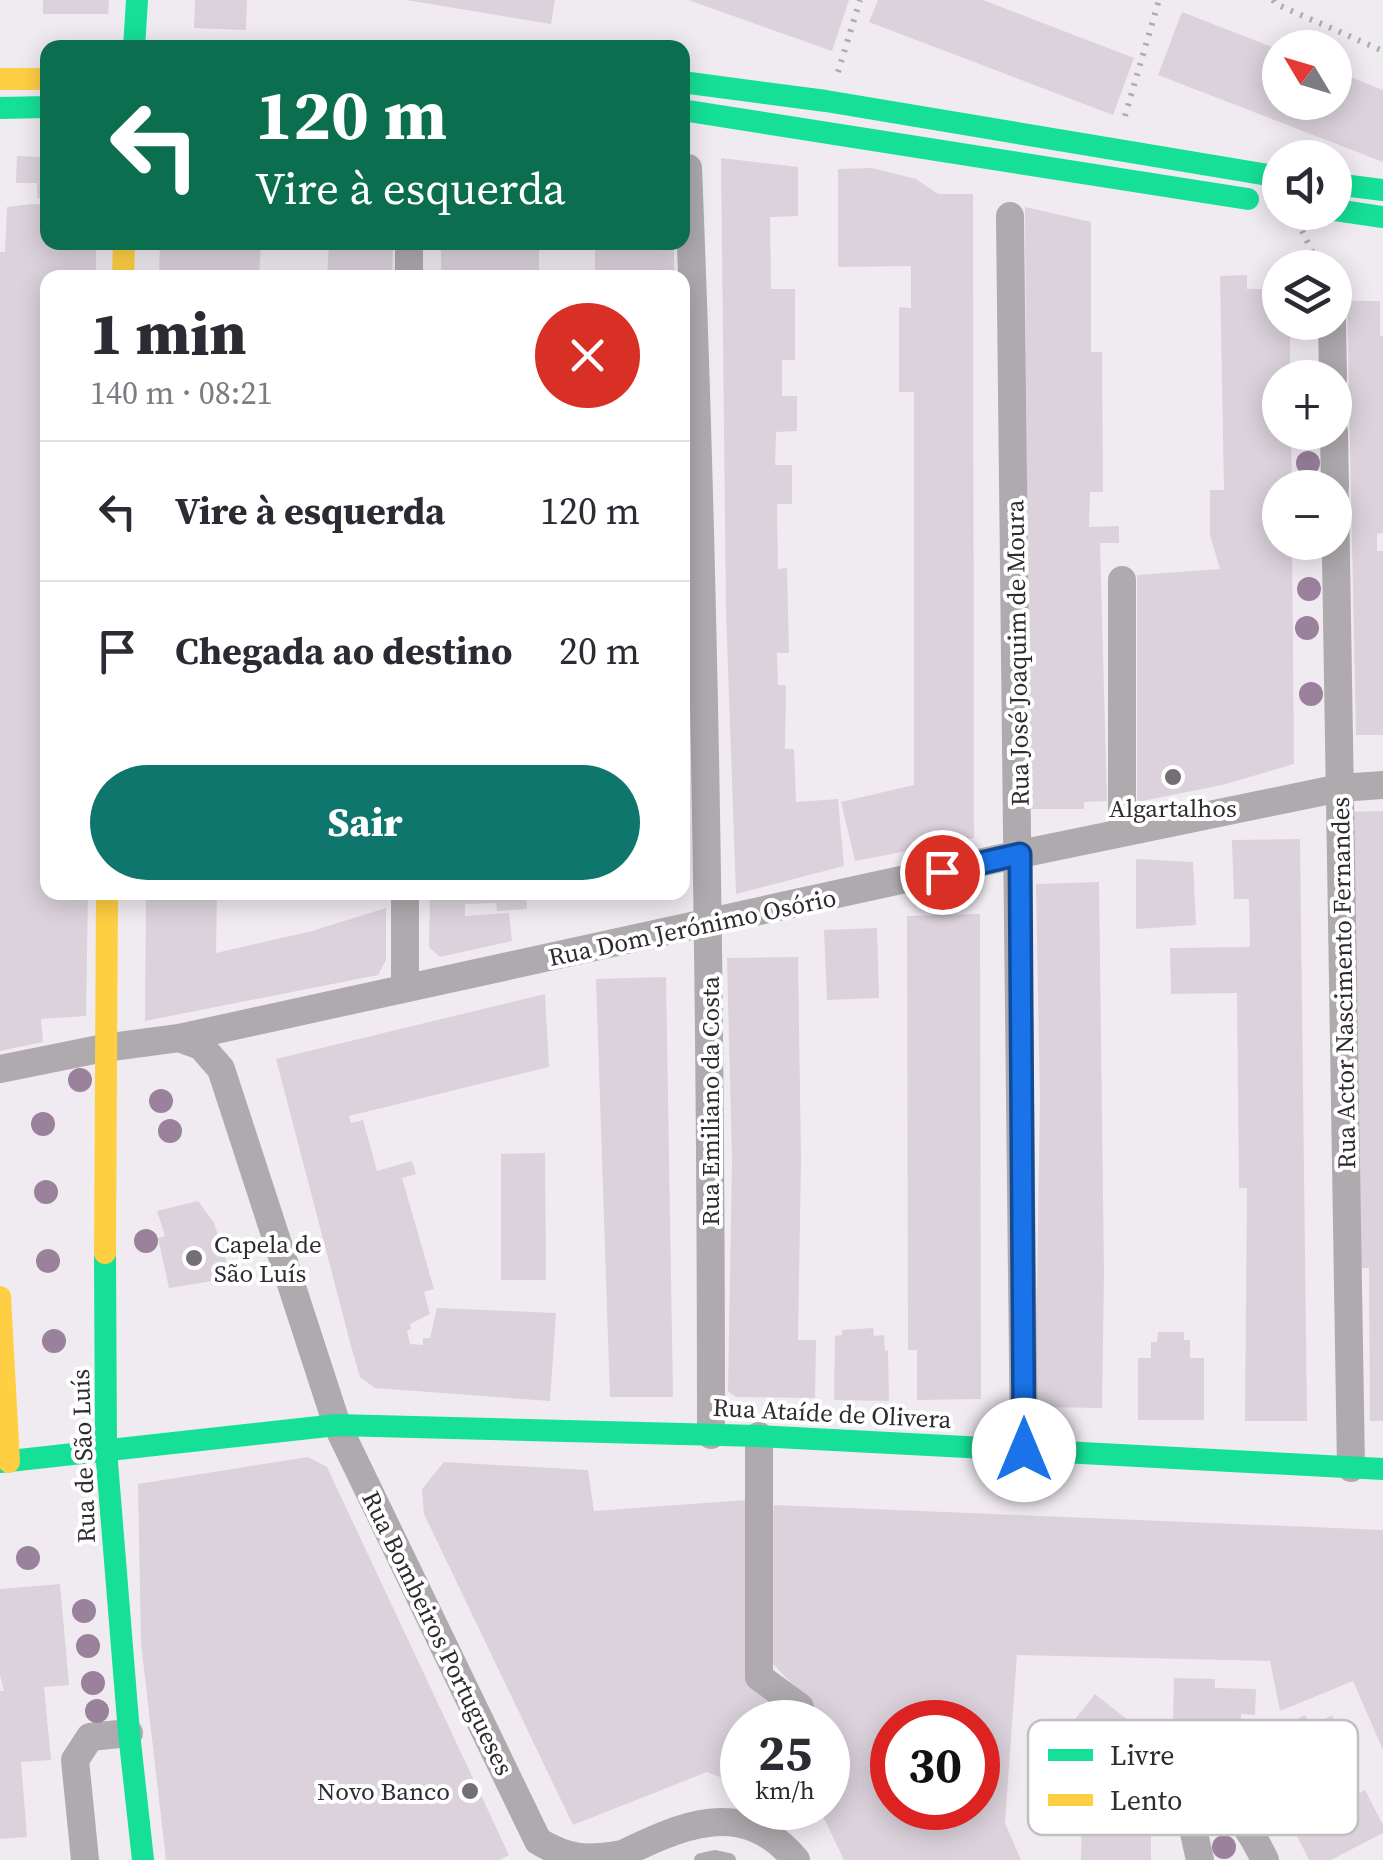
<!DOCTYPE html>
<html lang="pt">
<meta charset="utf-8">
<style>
body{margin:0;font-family:"Source Serif 4",serif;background:#f2f2f3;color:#2b2b33;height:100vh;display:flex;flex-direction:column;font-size:38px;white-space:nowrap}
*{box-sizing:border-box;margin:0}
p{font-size:32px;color:#7c7c81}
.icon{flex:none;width:55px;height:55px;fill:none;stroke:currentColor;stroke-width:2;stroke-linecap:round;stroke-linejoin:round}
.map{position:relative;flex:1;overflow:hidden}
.panel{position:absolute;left:40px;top:270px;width:650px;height:630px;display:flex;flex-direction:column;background:#fff;border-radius:20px;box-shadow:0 5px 25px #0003}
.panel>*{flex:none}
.banner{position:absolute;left:40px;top:40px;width:650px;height:210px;border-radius:20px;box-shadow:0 5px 25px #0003;background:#0b6e4f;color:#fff;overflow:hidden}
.needle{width:65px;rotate:308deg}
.fabs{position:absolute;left:1262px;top:30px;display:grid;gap:20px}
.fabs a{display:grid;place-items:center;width:90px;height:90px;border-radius:50%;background:#fff;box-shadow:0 5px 25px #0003;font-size:50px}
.speed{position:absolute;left:720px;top:1700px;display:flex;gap:20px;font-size:50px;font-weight:700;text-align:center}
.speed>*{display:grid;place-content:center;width:130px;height:130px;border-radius:50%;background:#fff;box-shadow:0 5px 25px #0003;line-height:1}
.speed small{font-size:25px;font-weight:400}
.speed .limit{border:15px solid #d22;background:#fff;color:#111}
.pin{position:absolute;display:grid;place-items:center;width:85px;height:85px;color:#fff;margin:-42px;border:5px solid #fff;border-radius:50%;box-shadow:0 2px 10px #0007}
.me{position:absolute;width:110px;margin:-55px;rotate:0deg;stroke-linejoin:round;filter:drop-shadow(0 0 8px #0008)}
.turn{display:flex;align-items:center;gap:35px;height:210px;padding:0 50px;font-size:45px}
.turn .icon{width:130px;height:130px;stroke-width:2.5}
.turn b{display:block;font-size:70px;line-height:85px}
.round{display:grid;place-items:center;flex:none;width:105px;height:105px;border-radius:52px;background:#f2f2f3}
.headline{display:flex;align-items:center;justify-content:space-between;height:170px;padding:0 50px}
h1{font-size:60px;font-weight:800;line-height:75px}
.cta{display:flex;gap:20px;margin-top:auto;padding:20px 50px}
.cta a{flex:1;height:115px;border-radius:60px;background:#0f766e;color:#fff;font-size:40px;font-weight:800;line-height:115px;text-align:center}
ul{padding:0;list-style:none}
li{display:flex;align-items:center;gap:30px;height:140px;padding:0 50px;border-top:2px solid #e1e1e2}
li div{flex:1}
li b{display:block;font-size:38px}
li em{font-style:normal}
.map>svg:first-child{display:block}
.building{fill:#dbd2dc;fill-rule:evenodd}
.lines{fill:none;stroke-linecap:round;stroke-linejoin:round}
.path{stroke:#afacb0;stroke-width:6;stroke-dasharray:2.5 8;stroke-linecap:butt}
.lane{stroke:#aeaaae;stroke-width:14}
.street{stroke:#aeaaae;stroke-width:28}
.fast{stroke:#16e098;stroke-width:22}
.slow{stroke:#ffcf43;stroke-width:22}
.tree{fill:#9a829d}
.route-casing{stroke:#114b97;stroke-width:25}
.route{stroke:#1a73e8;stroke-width:18}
.poi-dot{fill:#736f74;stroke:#fff;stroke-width:4}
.labels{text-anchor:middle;stroke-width:8;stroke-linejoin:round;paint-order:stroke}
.street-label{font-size:25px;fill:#2f2c30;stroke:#fff}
.poi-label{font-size:25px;fill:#2f2c30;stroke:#fff}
.key{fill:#fff;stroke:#c1c0c1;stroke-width:2.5}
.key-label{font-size:28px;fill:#2f2c30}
</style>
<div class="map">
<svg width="1383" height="1860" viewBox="0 0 1383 1860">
<rect width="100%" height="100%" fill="#f0ebf1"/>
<!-- building -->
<path class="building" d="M43 0H109L108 14H43Z
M195 0H247L246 30 194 28Z
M406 0H555L551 24Z
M688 0H849L832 51Z
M878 0H983L1134 58 1113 115 869 22Z
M1182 12 1280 50V102H1335V71L1383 90V162L1158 75Z
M41 151H48V198H37V183H16L17 156 40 157Z
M721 158 798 167V216L770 217 771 289H795V360H782V396H797V431L776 432 775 465H792V504H777L778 569 787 568 789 653H777L778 685H786L785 749H794L796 802 838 799 844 866 736 894 726 612Z
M872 168 916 179 938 194H973L974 838 855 861 841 802 914 785V392H899V307L911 308V266L838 267V169Z
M33 204 48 205V242H96V278H48V892H88L86 1016 41 1019 43 1042 0 1051V252H5L7 207Z
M1025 207 1091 222V352H1102L1103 492H1090L1089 527 1119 526V543H1100L1107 801 1084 802V809H1029Z
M160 242H261L259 278H159Z
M329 242H393L392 278H327Z
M441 242H539V278H441Z
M595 242H674V278H595Z
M1247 275V289H1280V322H1290V378H1280V432H1291L1292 488H1280V542H1292L1294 764 1222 785 1137 802V575L1220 569 1210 535V490H1224L1220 276Z
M1347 301H1380V336H1383V533L1377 534V551H1383V735H1356Z
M1383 811V1421H1370L1369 1268H1358L1350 812Z
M1300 839 1307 1421H1245L1247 1188H1239L1237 993 1171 994 1170 948 1250 947 1249 899H1234L1232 840Z
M1136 859 1193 862 1196 925 1136 929Z
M1099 882 1104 1274 1102 1408 1035 1407 1040 1100 1036 884Z
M146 892H217L216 953 312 931 386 908V960L378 975 145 1021Z
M430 892H526L527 909 497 911 496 903 465 904V916L509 913 512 941 440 957 429 947Z
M980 914 981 1399 917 1400V1350H908L907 916Z
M877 928 879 998 827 1000 824 930Z
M798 957 801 1160 798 1340H816L815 1398 736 1397 728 1391 732 1161 727 958Z
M666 977 673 1397H610L596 979Z
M545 994 549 1067 349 1116 351 1123 363 1120 377 1171 412 1161 416 1174 402 1178 434 1289 424 1292 430 1314 410 1324 411 1329 407 1331 410 1344 423 1345V1338H430L437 1308 556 1313 550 1401 375 1388 360 1377 351 1346 276 1059Z
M545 1153 546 1280H501V1154Z
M198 1201 214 1223 232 1278 169 1288 158 1238 165 1236 157 1211Z
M873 1328 874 1336 884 1335 885 1351 888 1350 889 1401 834 1400 835 1336 842 1335V1330Z
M1158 1332H1184V1340H1190V1358H1204V1420H1138V1358H1151V1342H1157Z
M308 1457 327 1467 509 1855 499 1860H166L141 1643 138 1484Z
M444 1462 588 1470 594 1511 747 1500 748 1676 786 1714 783 1722H742V1786L707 1772 573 1825 424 1514 422 1489Z
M774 1505 1383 1530V1750L1353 1681 1280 1711 1270 1661 1017 1655 1005 1823 1021 1860H844L819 1808H828V1722H807L813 1706 758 1648ZM892 1722H978V1808H892Z
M60 1584 69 1685 44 1687 51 1760 21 1762 27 1837 0 1839V1691H4L0 1675V1589Z
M1174 1678 1215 1679V1688L1256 1689 1255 1715 1241 1714V1729L1232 1728 1231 1758 1197 1757V1737H1183V1724H1173Z
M1095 1694 1162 1747 1150 1763 1159 1770 1141 1793 1130 1785 1122 1795 1087 1766 1082 1772 1051 1749Z
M1305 1715 1311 1726 1332 1715 1355 1761 1278 1799 1258 1760 1265 1755 1260 1745 1268 1741 1265 1735Z
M1365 1790 1383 1825V1833L1331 1860H1309L1293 1828Z
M1082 1814H1121L1120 1823 1151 1824V1860H1081Z"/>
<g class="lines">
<!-- path -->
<path class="path" d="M1273 0 1276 4 1383 51
M838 72 860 0
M1125 116 1159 0
M1293 212 1320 268"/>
<!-- lane -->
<path class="lane" d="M701 1860 715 1857 729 1860"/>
<!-- street -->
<path class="street" d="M688 168C705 590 711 1012 711 1435
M1010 216 1024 1450
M409 242V278
M1332 322 1333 378
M1334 432 1335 488
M1335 497 1351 1468
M1122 580V833
M405 987V892
M179 1038 201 1046 221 1069 337 1425 538 1841
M0 1069 104 1048 179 1038 1020 854 1340 788 1383 785
M759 1436V1677L800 1707 794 1722
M538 1841C570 1860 587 1860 622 1854
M85 1860 75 1760 90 1737 129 1733
M610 1860C674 1829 740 1793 796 1860
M1200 1860 1194 1833C1222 1778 1251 1831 1265 1860"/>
<!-- fast -->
<path class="fast" d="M134 48 137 0
M682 82 826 101 1280 177
M0 108 48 107
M682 110 1248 199
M1335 184 1383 190
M1335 210 1383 217
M105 1253 106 1450 129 1733 143 1860
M0 1462 337 1425 759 1436 1383 1469"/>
<!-- slow -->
<path class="slow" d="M0 79H48
M123 278 124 242
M105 1253 107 892
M0 1297 9 1462"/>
</g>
<!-- trees -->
<g class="tree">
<circle cx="1308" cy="463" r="12"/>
<circle cx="1309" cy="589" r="12"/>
<circle cx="1307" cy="628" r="12"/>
<circle cx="1311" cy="694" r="12"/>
<circle cx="80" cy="1080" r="12"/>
<circle cx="161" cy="1101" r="12"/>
<circle cx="43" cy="1124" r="12"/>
<circle cx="170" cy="1131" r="12"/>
<circle cx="46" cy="1192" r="12"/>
<circle cx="146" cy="1241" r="12"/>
<circle cx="48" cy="1261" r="12"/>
<circle cx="54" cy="1341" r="12"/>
<circle cx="28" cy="1558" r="12"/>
<circle cx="84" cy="1611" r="12"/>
<circle cx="88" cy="1646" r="12"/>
<circle cx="93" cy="1683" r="12"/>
<circle cx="97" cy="1711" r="12"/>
<circle cx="1224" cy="1847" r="12"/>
</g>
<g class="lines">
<!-- route casing -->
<g class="route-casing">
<path id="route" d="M942 872 1020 854 1024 1450"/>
</g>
<!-- route -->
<use href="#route" class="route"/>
</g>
<!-- markers -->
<g class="poi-dot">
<circle cx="1173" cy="777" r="10"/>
<circle cx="194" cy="1258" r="10"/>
<circle cx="470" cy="1791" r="10"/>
</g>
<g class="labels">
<!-- street labels -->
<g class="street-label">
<text transform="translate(1017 653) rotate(-91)" y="9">Rua José Joaquim de Moura</text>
<text transform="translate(692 927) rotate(-12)" y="9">Rua Dom Jerónimo Osório</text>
<text transform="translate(1343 983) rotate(-91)" y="9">Rua Actor Nascimento Fernandes</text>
<text transform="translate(710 1101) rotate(-90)" y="9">Rua Emiliano da Costa</text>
<text transform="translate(832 1413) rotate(3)" y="9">Rua Ataíde de Olivera</text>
<text transform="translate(83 1456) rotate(-92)" y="9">Rua de São Luís</text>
<text transform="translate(438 1633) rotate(64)" y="9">Rua Bombeiros Portugueses</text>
</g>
<!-- poi labels -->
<g class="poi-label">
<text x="1173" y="817">Algartalhos</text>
<text x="214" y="1253" text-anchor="start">Capela de<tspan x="214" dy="29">São Luís</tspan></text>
<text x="450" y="1800" text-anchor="end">Novo Banco</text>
</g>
</g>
<!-- legend -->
<rect x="1028" y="1720" width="330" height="115" rx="15" class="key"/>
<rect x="1048" y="1749" width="45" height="12" fill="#16e098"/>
<rect x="1048" y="1794" width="45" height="12" fill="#ffcf43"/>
<g class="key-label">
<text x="1110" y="1765">Livre</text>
<text x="1110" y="1810">Lento</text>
</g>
</svg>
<div class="fabs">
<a><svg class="needle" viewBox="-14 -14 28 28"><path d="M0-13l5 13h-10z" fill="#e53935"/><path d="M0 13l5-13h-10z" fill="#7c7c81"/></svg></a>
<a><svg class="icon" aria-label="sound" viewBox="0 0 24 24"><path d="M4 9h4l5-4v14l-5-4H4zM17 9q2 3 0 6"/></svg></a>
<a><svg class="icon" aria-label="layers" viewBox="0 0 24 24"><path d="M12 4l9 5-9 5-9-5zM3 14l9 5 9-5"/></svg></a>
<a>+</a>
<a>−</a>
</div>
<div class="speed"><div>25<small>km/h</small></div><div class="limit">30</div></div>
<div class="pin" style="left:942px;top:872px;background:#d93025"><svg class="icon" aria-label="arrive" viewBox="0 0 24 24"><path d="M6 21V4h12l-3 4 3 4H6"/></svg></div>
<svg class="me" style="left:1024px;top:1450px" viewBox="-20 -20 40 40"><circle r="19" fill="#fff"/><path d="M0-13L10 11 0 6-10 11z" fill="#1a73e8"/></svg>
<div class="banner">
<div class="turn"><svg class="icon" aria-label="left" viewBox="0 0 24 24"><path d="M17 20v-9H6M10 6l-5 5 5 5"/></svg><div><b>120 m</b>Vire à esquerda</div></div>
</div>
<section class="panel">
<div class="headline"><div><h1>1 min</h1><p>140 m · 08:21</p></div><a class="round" style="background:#d93025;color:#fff"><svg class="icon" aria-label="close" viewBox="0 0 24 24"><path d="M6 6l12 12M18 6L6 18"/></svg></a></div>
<ul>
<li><svg class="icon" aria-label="left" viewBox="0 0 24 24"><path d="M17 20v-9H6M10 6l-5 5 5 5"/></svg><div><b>Vire à esquerda</b></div><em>120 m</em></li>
<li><svg class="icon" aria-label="arrive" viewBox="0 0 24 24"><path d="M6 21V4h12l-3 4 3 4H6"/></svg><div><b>Chegada ao destino</b></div><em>20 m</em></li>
</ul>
<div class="cta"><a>Sair</a></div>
</section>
</div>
